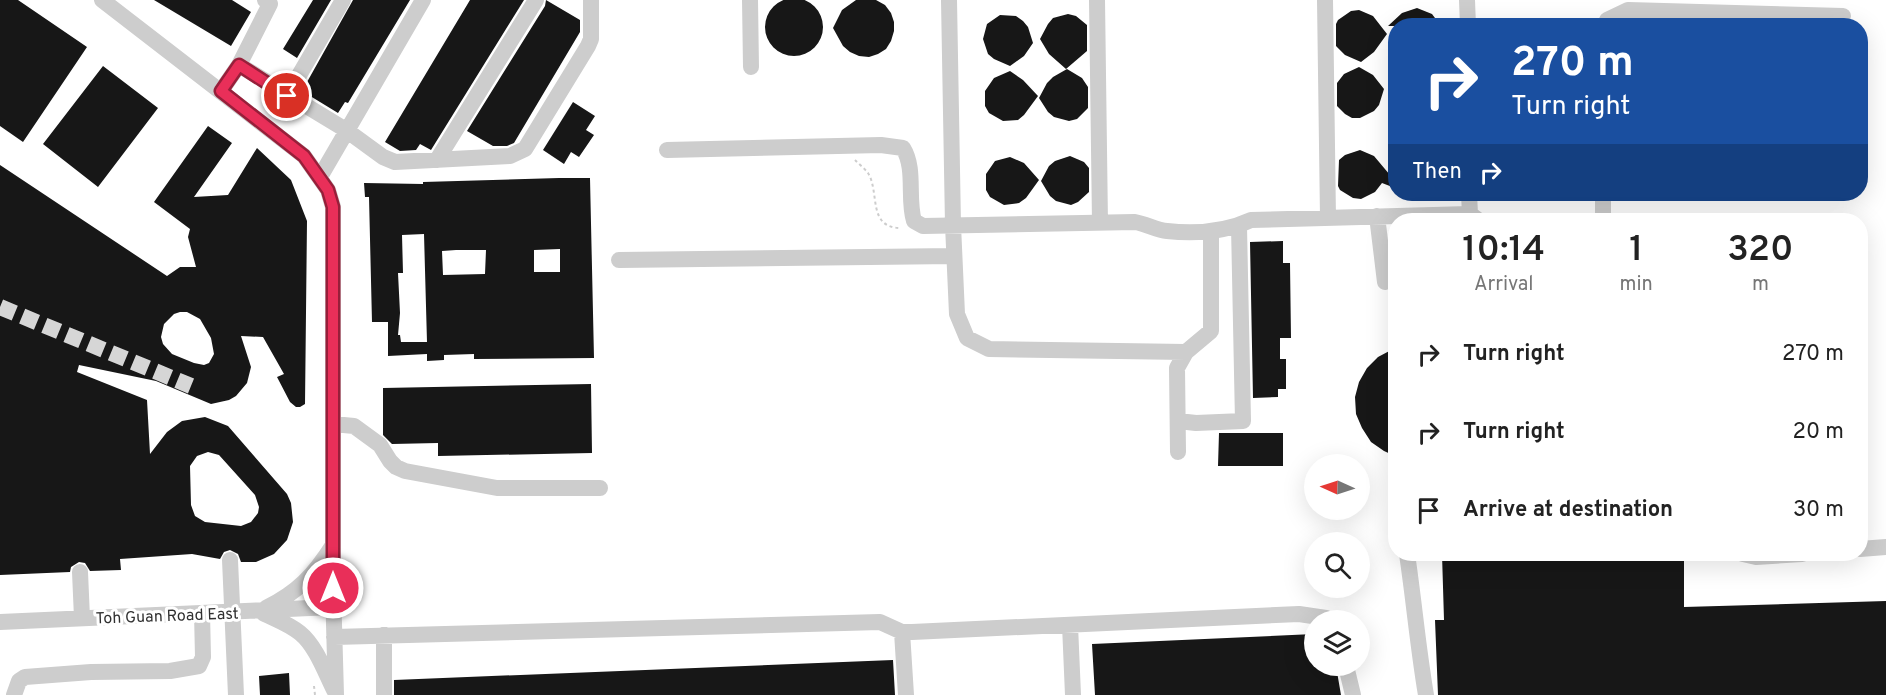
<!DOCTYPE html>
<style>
body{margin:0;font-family:Overpass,sans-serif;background:#f2f2f2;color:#222;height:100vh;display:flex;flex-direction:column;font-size:22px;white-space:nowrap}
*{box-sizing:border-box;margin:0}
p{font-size:20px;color:#767676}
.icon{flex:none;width:33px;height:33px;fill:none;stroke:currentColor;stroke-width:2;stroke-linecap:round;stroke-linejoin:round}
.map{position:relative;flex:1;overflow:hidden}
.side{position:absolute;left:1388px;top:213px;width:480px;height:348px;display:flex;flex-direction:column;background:#fff;border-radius:24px;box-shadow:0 6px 24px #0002}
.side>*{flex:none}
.top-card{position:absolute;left:1388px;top:18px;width:480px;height:183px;border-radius:24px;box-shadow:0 6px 24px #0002;background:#1a4fa0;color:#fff;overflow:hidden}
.needle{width:39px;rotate:273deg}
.fabs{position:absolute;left:1304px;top:454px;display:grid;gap:12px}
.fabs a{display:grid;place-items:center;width:66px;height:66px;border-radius:50%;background:#fff;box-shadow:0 6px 24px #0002;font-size:30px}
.pin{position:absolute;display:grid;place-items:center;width:51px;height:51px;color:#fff;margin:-26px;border:3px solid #fff;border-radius:50%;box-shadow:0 2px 6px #0007}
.me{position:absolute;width:66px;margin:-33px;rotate:0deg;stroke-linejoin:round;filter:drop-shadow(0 0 4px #0008)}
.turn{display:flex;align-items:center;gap:21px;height:126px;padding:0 24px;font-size:27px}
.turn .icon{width:78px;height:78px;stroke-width:2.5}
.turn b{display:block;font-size:42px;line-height:51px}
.then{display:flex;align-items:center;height:57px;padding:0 24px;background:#0003;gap:12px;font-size:22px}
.eta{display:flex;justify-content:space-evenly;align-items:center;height:102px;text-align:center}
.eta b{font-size:36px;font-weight:600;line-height:42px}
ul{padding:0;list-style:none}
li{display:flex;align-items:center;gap:18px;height:78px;padding:0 24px}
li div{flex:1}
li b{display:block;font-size:22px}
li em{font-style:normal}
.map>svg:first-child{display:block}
.building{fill:#171717;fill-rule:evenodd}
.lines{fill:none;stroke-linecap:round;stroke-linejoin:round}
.minor-tunnel{stroke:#d6d6d6;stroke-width:16;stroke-dasharray:16 8;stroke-linecap:butt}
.path{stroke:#cdcdcd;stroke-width:2;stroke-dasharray:3 3;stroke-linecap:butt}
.minor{stroke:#cdcdcd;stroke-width:16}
.route-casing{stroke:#971f3a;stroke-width:15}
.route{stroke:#e92f59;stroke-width:10}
.labels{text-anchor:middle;stroke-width:6;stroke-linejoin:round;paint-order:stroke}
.street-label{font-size:16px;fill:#303030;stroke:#fff}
</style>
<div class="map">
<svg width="1886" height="695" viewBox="0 0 1886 695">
<rect width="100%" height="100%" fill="#fff"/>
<!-- building -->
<path class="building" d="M765 27a29 29 0 1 1 58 0a29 29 0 1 1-58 0Z
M0 0H18L87 47 23 142 0 126Z
M154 0H232L251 12 231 46Z
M313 0H331L297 58 283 49Z
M353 0H410L348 103 345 102 338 113 302 91Z
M470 0H524L431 150 420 144 416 150 400 151 385 142Z
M546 0 580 20V32L514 143 507 146H493L467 131 545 6Z
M856 0H876L885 5 891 13 894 22V31L891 41 886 49 878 54 869 57 859 56 850 52 843 46 833 28 842 10Z
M1417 8 1432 14 1441 26H1388L1402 13Z
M1359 10 1373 16 1387 34 1374 52 1361 62 1345 55 1336 46V24L1338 20 1351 11Z
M1068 14 1076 16 1087 25V51L1066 69 1049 54 1040 39 1048 24 1053 18Z
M1000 15 1016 16 1023 21 1028 27 1033 43 1024 56 1010 66 994 59 988 54 983 39 987 24Z
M103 66 158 108 98 187 43 144Z
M1359 67 1373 75 1384 89 1379 105 1374 111 1360 118H1352L1345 114 1337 106V83L1344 74Z
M1067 69 1082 78 1088 87V108L1077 119 1069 121 1054 117 1048 112 1039 98 1047 83 1053 77Z
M1010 71 1023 80 1038 96 1024 115 1018 120 1003 121 989 113 985 106V91L994 78Z
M573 102 595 116 586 130 594 135 579 157 571 152 564 164 543 150Z
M208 126 232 143 194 197 228 195 257 148 291 180 307 221 305 404 300 407H296L290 402 277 377 284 374 263 337 241 336 251 367 247 383 236 396 229 400 211 404 156 381 79 365 77 372 147 400 150 454 167 432 182 421 205 417 228 426 287 494 291 503 293 522 287 540 274 554 256 562H241L238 554 230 550 224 552 220 559 192 554 120 559 121 570 90 571 85 563 79 562 71 567 70 572 0 575V165L167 276 180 267H196L188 237 190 229 154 202ZM180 312H187L200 319 211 338 214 354 209 363 204 365 194 363 172 354 163 344 161 337 164 324 174 314ZM208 452 219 455 255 495 259 507 258 513 251 522 241 526 205 522 195 516 191 505 190 466 197 456Z
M1360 150 1374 156 1395 181V188L1382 183 1375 192 1361 199 1353 198 1340 190 1338 186 1339 160 1345 155Z
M1070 156 1084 162 1089 168V192L1078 202 1071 205 1056 201 1050 196 1041 181 1049 166 1055 161Z
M1010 157 1024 163 1039 180 1026 198 1019 203 1004 205 990 197 986 190V174L995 161Z
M559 178H590L594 358 474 359V354L444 355V360L427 361V354L388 356V322H372L369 197H365L364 183 423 184V182ZM424 234 427 342H401L400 335H398L400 313 398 273H403L402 235ZM560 249V272H534V250ZM456 250H486L485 274 443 275 442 251Z
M1283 241V263H1290L1291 338H1280V359H1286V389H1278V397L1253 398 1250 242Z
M1395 348V456L1384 451 1371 442 1362 428 1356 414 1355 397 1359 382 1367 368 1378 357Z
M591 384 592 453 438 456V443L392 444 383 435V388Z
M1219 433H1283V466H1218Z
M1442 554H1684V607L1886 601V695H1438L1435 620H1444Z
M1314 634V666H1336L1341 695H1095L1092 644Z
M893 660 895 695H394V680Z
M289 673 290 695H260L259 676Z"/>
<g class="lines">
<!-- minor-tunnel -->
<path class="minor-tunnel" d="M0 307 191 386"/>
<!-- path -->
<path class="path" d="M855 160C859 164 865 169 868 173 880 192 867 228 901 228
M314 686 315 695"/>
<!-- minor -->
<path class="minor" d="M102 0 304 156 328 190 333 207V588L336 695
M750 0 751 67
M949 0 953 225 957 314 967 338 989 349 1186 352
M1097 0 1100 223
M1325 0 1328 218
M1467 0 1468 26
M1605 26 1607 20 1628 10 1843 16
M239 65 346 130 383 157 395 162 510 156 525 149 588 46 591 39V0
M221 91 239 65 270 4 265 0
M287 96 343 0
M667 150 881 145 903 148C916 169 907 198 914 221L923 226 1135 222C1146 224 1157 230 1167 231 1196 234 1225 232 1251 220L1470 214 1478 220
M437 160 536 0
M320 177 423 0
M1469 194 1470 214
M1603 194V220
M1377 216 1385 282
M619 260 954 256
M1178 421 1196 423 1243 421 1239 226
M333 424 354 426 380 445 390 461 396 467 405 471 497 488H600
M1178 452 1177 368 1186 352 1211 331V231
M1860 549 1886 547
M1407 554C1414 601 1418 648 1426 695
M1743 554 1756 557 1802 554
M230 560 236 695
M80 572 82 618
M266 608C298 592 314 575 333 545
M263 613C275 619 289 624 300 633 316 646 325 672 334 690
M0 622 333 607
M1070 625 1073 695
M902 632 906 695
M384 635V695
M334 637 880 622 902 632H912L1299 614 1326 618 1330 621
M1346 666 1353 695
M14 695 19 681 25 677 91 672 170 671 199 666 203 657 202 613"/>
</g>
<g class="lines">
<!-- route casing -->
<g class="route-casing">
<path id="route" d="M287 96 239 65 221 91 304 156 328 190 333 207V588"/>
</g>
<!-- route -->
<use href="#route" class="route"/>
</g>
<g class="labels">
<!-- street labels -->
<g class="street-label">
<text transform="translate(167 615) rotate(-2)" y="6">Toh Guan Road East</text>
</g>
</g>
</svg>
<div class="fabs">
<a><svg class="needle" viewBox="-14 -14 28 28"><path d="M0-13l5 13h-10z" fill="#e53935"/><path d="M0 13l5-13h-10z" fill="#767676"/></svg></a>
<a><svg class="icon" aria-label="search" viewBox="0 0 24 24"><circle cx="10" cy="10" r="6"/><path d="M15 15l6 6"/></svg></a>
<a><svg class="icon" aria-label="layers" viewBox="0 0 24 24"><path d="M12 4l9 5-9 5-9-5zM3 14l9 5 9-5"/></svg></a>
</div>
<div class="pin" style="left:287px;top:96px;background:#d93025"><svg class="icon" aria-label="arrive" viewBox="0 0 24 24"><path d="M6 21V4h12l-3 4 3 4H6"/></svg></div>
<svg class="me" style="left:333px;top:588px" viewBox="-20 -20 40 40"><circle r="17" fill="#e92f59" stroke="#fff" stroke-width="3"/><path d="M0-11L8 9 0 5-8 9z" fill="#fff"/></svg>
<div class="top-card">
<div class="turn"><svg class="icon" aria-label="right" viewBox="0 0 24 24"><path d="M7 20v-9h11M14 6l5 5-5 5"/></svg><div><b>270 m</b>Turn right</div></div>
<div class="then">Then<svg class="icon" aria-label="right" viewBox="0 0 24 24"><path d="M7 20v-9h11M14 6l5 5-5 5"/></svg></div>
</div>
<section class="side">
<div class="eta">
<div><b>10:14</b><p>Arrival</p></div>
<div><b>1</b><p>min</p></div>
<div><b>320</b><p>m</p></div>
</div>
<ul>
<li><svg class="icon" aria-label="right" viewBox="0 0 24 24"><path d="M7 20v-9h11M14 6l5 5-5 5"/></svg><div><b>Turn right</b></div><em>270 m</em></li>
<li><svg class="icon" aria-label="right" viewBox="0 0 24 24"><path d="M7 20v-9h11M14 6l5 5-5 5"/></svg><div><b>Turn right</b></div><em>20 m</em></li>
<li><svg class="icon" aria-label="arrive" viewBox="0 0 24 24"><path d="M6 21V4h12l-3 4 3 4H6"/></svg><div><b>Arrive at destination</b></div><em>30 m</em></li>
</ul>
</section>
</div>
